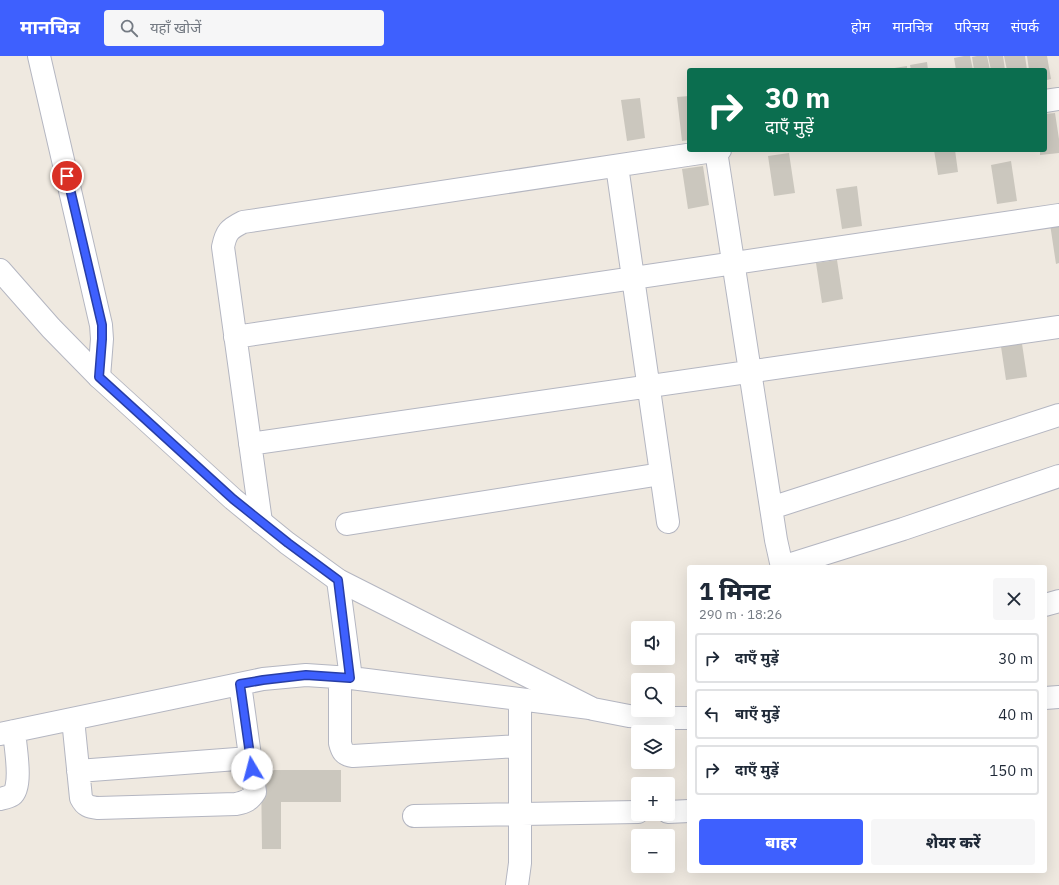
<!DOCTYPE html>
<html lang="hi">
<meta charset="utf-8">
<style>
body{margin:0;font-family:"IBM Plex Sans","Noto Sans Devanagari",sans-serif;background:#f6f6f7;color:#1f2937;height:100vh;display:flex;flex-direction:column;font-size:15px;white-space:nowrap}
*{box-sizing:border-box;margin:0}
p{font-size:13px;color:#747a83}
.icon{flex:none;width:22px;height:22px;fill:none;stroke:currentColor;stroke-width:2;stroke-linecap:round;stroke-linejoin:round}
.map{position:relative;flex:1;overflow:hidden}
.panel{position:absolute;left:687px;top:509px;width:360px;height:308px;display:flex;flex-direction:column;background:#fff;border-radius:4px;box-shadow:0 4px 16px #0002}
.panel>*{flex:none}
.guide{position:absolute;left:687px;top:12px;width:360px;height:84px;border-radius:4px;box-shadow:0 4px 16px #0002;background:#0b6e4f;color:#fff;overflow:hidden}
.controls{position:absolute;left:631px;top:565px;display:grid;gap:8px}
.controls a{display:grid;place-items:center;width:44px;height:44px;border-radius:4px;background:#fff;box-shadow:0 4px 16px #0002;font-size:20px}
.pin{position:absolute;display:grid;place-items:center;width:34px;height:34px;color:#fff;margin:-17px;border:2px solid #fff;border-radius:50%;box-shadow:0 1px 4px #0007}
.me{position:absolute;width:44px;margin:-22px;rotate:352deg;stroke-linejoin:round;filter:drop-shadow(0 0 3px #0008)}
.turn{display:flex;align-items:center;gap:14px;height:84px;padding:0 12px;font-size:18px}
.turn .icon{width:52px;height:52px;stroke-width:2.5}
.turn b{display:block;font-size:28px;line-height:34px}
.round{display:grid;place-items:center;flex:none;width:42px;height:42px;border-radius:4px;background:#f6f6f7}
.summary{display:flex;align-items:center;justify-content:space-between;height:68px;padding:0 12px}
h1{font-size:24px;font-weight:800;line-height:30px}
.primary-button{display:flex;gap:8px;margin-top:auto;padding:8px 12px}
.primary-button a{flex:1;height:46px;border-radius:4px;background:#3e60fe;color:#fff;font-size:16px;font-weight:800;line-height:46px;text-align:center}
.primary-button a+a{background:#f6f6f7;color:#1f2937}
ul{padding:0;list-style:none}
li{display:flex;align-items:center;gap:12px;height:50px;margin:0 8px 6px;padding:0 4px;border:2px solid #e0e1e3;border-radius:4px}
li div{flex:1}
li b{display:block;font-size:15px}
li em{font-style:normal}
header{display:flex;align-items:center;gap:24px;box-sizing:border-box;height:56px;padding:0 20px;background:#3e60fe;color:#fff}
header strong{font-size:19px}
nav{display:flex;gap:22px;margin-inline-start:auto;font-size:14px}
.search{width:280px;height:36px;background:#f6f6f7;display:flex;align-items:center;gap:10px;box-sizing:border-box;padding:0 14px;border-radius:4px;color:#747a83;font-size:15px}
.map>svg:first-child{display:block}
.building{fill:#cbc7be}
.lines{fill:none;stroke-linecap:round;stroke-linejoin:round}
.street-casing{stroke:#b4b6c1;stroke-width:24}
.secondary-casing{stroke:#b4b6c1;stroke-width:24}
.street{stroke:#fff;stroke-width:22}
.secondary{stroke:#fff;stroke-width:22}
.route-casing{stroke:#283ea5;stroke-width:10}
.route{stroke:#3e60fe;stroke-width:7}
</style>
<header>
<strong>मानचित्र</strong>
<div class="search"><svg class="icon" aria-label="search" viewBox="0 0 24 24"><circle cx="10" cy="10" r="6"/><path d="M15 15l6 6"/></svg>यहाँ खोजें</div>
<nav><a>होम</a><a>मानचित्र</a><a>परिचय</a><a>संपर्क</a></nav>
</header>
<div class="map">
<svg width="1059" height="829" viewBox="0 0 1059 829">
<rect width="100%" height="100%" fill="#efe9e0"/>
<!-- building -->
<path class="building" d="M964 0H970L973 14H956L954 2Z
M977 0H987L990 14H974L972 1Z
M988 0H1003L1005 14H991Z
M1004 0H1025L1027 14H1007Z
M1027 0H1047L1051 23 1047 24V27L1045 28V14H1029Z
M927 6 928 14H911L910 9Z
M907 10V14H888V13Z
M689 40V84L682 85 677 41Z
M640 42 645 82 627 85 621 44Z
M1055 57 1059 83V97L1040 99V94H1045V58Z
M934 94H955L958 116 938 119Z
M789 97 795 137 774 140 768 100Z
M1011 105 1017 145 997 148 991 109Z
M703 110 709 149 688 153 682 113Z
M857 130 862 170 842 173 836 133Z
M1059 167V207L1056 208 1050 168Z
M837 204 843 243 822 247 816 207Z
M1021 281 1027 321 1006 324 1000 284Z
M261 714H341V746H281V793H262Z"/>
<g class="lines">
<!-- street casing -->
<g class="street-casing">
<path id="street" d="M39 0 101 269 102 283 99 321
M1045 45 1059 43
M716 95 776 484 782 511
M617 110 668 466
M235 281 1059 159
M250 388 1059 271
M771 452 1059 359
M261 466 223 191C226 176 229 173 243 166L720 94
M347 468 661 418
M782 511 903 473 1059 420
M338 524 351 622
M1045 549 1059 545
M340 621V687C342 695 344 699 353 700L520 690
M73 663 81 742C85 750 89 751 98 752L236 748C246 746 250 744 255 736L240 628
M0 678 263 623 306 619 351 622 590 652
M78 715 250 702
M0 743C4 742 9 741 12 739 23 731 15 689 14 675
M668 756 689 755
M414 760 638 756
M517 829 520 807V644"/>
</g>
<!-- secondary casing -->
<g class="secondary-casing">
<path id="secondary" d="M0 214 51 272 99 321 233 443 287 487 338 524 593 653 629 660 662 662H689
M1045 642 1059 641"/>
</g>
<!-- street -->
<use href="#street" class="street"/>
<!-- secondary -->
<use href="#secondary" class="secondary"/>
</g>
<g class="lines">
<!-- route casing -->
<g class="route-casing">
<path id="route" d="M67 120 102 269V283L99 321 233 443 288 487 338 524 350 622 306 619 263 624 240 628 252 713"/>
</g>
<!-- route -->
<use href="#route" class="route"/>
</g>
</svg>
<div class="controls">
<a><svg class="icon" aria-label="sound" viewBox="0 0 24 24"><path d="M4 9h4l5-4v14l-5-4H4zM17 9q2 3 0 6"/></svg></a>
<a><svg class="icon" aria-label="search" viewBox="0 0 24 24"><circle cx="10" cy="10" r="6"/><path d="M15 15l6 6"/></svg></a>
<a><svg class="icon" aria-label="layers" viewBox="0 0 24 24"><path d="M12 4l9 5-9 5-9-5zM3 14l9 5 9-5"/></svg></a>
<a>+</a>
<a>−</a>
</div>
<div class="pin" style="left:67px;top:120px;background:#d93025"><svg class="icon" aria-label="arrive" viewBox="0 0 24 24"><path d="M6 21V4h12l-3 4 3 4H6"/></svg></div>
<svg class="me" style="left:252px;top:713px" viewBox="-20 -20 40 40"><circle r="19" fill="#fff"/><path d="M0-13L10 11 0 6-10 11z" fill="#3e60fe"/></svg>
<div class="guide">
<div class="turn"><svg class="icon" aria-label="right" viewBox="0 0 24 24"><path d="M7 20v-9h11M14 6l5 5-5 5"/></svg><div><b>30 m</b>दाएँ मुड़ें</div></div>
</div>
<section class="panel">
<div class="summary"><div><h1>1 मिनट</h1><p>290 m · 18:26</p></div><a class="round"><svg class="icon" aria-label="close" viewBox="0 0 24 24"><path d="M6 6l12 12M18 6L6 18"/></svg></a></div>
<ul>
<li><svg class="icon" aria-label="right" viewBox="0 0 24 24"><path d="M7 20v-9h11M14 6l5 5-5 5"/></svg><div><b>दाएँ मुड़ें</b></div><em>30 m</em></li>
<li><svg class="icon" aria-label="left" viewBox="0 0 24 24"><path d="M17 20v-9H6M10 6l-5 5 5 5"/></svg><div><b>बाएँ मुड़ें</b></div><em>40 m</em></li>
<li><svg class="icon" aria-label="right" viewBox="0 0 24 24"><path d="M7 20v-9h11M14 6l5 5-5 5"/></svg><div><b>दाएँ मुड़ें</b></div><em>150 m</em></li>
</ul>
<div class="primary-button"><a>बाहर</a><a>शेयर करें</a></div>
</section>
</div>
